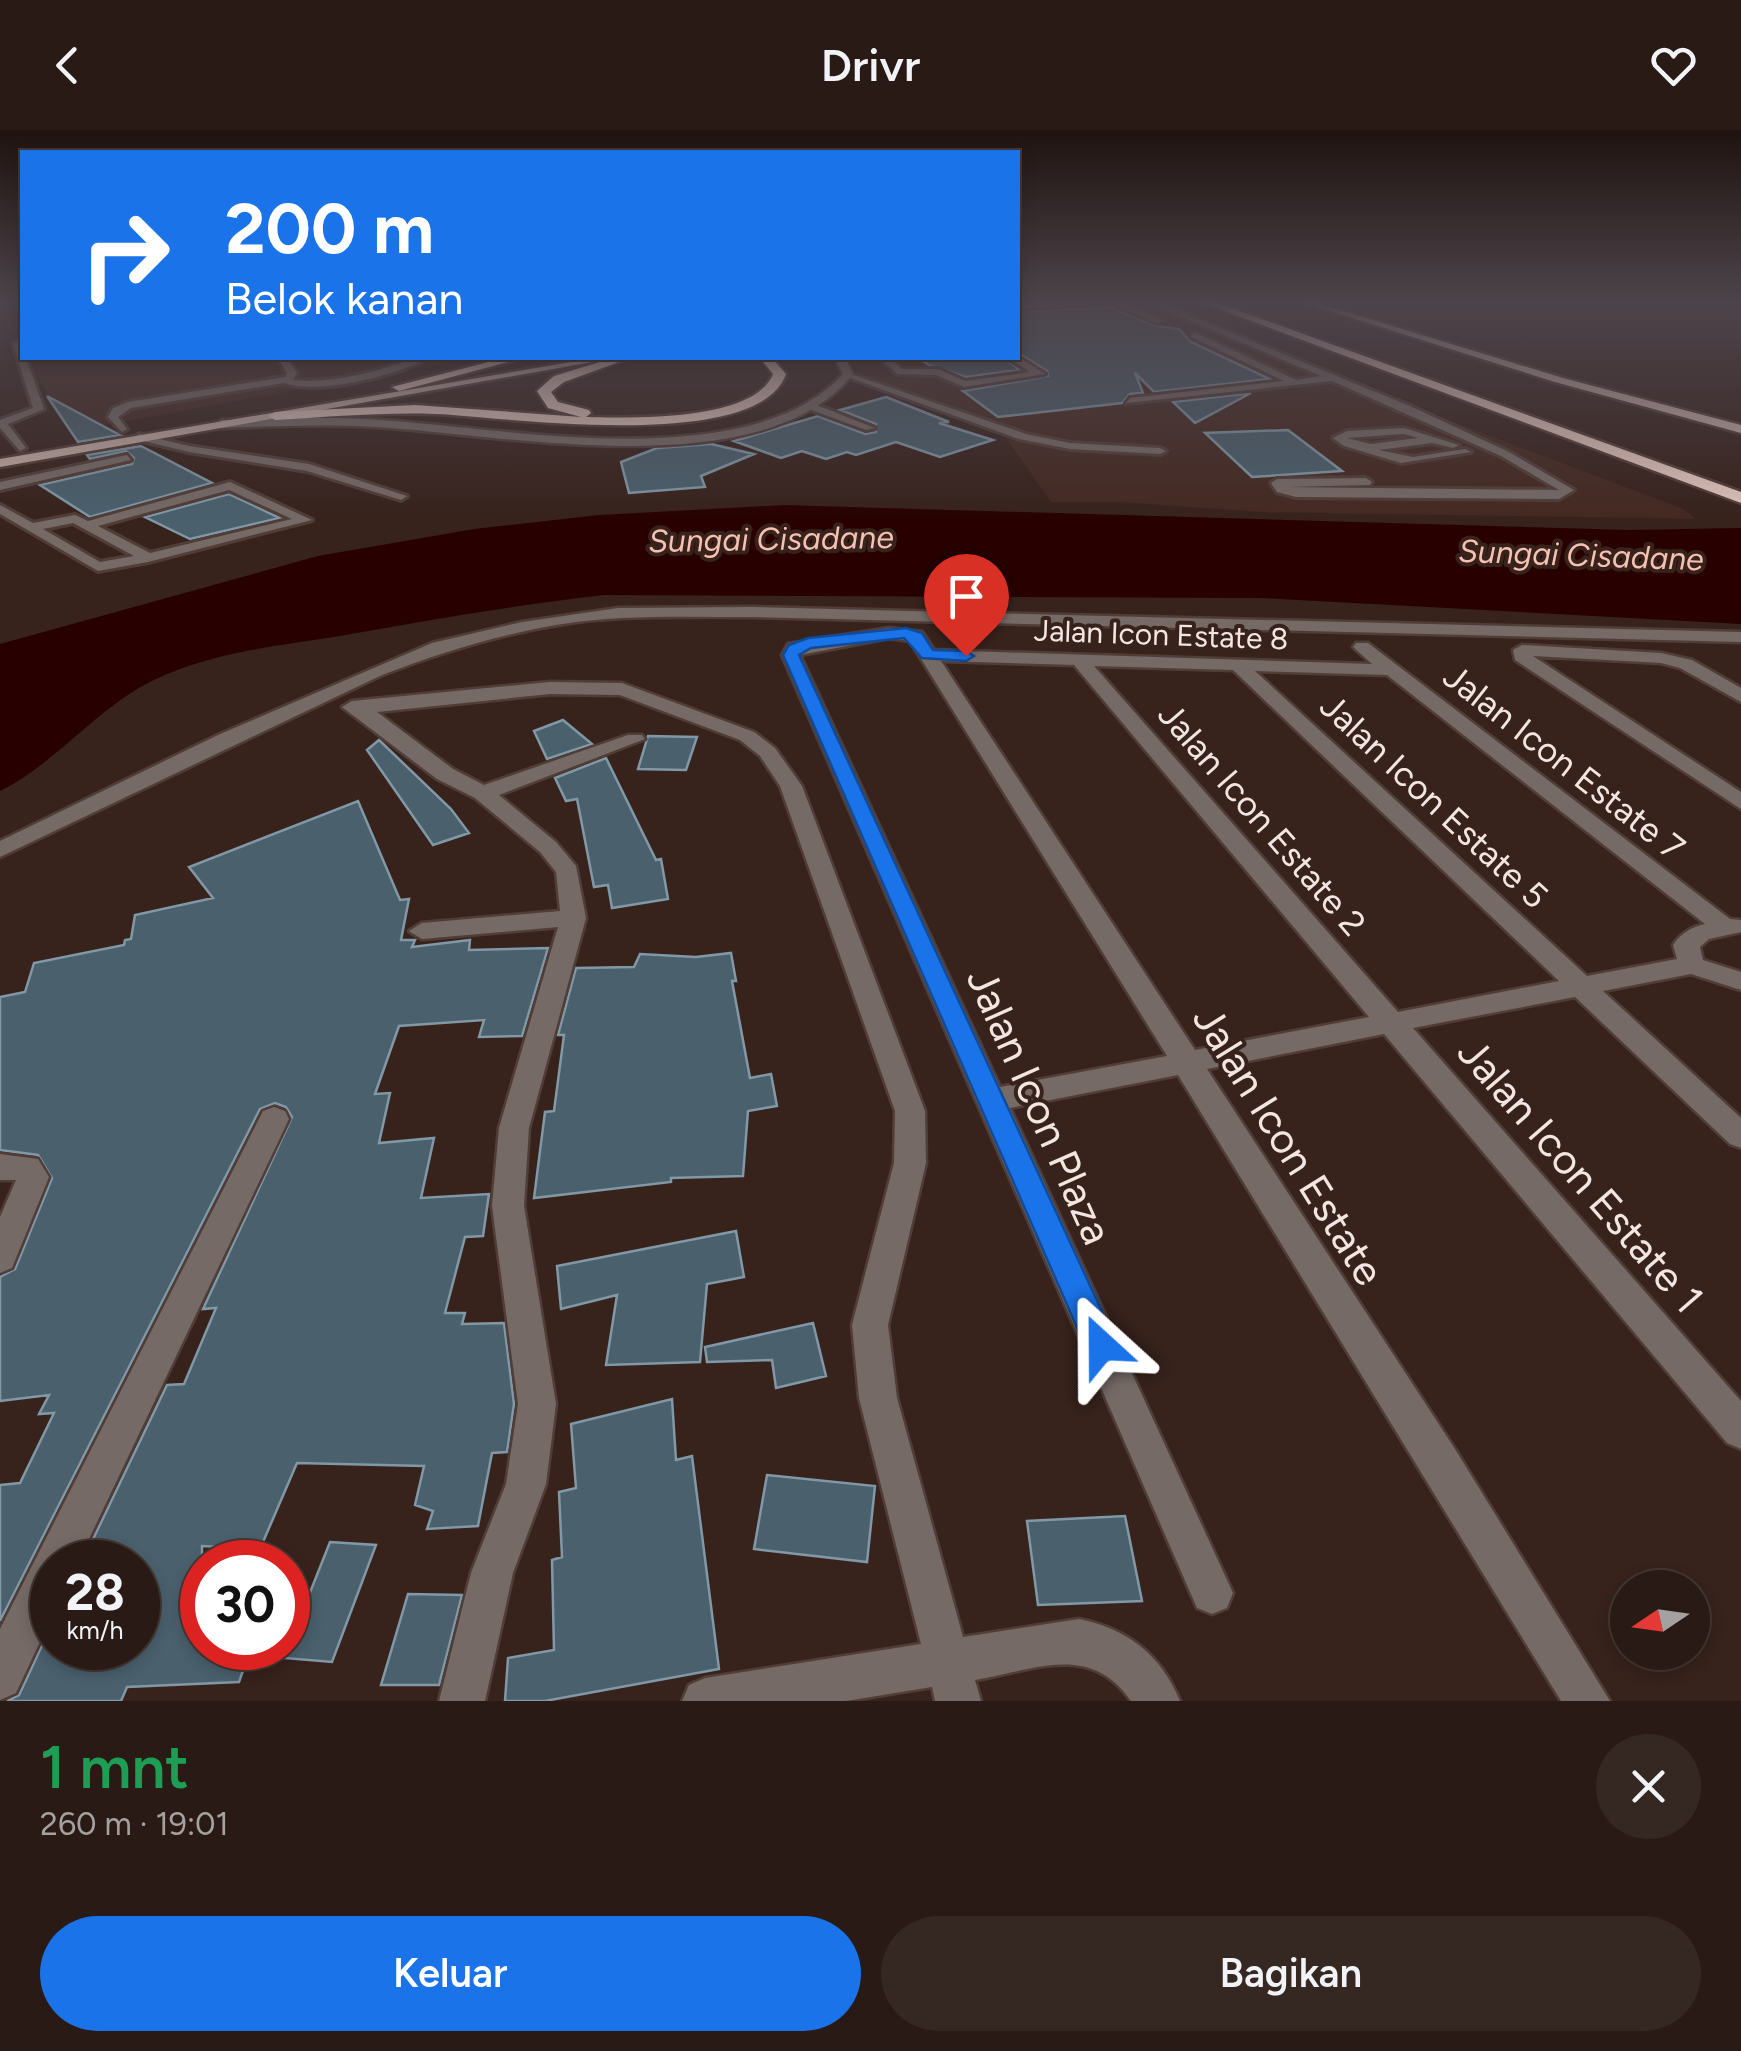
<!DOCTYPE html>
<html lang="id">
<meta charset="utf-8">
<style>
body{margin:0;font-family:Figtree,sans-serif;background:#352722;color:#f1f3f6;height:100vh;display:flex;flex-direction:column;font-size:38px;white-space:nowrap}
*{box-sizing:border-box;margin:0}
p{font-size:32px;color:#a5a1a0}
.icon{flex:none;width:55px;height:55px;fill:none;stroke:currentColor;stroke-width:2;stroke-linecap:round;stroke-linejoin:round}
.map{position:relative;height:1571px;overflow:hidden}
.details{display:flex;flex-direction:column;background:#291a15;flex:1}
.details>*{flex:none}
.hud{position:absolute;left:20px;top:20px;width:1000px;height:210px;border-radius:0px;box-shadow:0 5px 15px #0003,0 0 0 2px #453834;background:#1a73e8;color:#fff;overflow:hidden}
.needle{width:65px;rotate:257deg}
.controls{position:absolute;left:1610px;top:1440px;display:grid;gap:20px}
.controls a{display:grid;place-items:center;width:100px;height:100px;border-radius:50%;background:#291a15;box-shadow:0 5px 15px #0003,0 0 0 2px #453834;font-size:50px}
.speed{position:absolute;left:30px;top:1410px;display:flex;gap:20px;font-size:50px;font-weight:700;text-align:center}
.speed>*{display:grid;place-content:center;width:130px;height:130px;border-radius:50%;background:#291a15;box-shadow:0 5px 15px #0003,0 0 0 2px #453834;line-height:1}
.speed small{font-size:25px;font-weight:400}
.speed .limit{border:15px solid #d22;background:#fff;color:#111}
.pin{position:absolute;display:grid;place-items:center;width:85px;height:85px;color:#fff;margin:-102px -42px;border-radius:50% 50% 50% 0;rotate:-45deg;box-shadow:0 0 10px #0007}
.pin .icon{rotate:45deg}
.me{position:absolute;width:110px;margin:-55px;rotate:336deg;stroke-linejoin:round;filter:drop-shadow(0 0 8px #0008)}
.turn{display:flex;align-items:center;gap:35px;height:210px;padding:0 40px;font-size:45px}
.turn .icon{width:130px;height:130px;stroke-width:2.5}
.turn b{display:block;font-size:70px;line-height:85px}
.round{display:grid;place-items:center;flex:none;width:105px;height:105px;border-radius:52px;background:#352722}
.summary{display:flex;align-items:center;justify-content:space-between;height:170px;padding:0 40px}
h1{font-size:60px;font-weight:600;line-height:75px;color:#1e9e55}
.button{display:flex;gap:20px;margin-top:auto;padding:20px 40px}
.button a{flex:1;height:115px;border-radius:60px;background:#1a73e8;color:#fff;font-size:40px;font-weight:600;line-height:115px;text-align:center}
.button a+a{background:#352722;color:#f1f3f6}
header{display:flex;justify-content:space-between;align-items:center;height:130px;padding:0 40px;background:#291a15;font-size:45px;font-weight:600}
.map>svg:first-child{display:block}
.built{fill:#442921}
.water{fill:#280000}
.building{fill:#4a606d;stroke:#8198a6;stroke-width:2.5}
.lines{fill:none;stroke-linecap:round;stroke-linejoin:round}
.service-casing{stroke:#513d38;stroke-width:6}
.minor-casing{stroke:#513d38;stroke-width:5}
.primary-casing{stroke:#513d38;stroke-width:5}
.motorway-casing{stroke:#513d38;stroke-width:5}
.service{fill:#756a66;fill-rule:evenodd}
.minor{fill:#756a66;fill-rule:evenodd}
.primary{fill:#c2aba4;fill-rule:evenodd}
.motorway{fill:#e1c5bd;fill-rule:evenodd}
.route{fill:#1a73e8;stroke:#114b97;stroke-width:2.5}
.labels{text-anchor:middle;stroke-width:8;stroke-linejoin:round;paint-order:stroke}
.far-street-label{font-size:30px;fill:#f3e5e1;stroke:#37221c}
.far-water-label{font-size:32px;font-style:italic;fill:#f6c1b2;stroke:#37221c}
.street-label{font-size:35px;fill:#f3e5e1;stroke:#37221c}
.near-street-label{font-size:42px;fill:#f3e5e1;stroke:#37221c}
</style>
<header><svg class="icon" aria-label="back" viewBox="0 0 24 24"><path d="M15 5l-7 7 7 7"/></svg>Drivr<svg class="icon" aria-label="heart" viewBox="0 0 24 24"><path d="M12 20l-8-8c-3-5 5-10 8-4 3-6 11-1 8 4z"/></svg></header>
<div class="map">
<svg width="1741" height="1571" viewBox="0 0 1741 1571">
<rect width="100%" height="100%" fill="#37221c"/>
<!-- built -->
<path class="built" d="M1018 170H1149L1440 287 1681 378 1696 389 1261 382 1120 372H1051L1001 301 860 246 848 228H1018Z
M26 228H474L70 301Z"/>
<!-- water -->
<path class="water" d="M784 375 1629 400 1741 398V494L1263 468 604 465C516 475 428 490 340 506 278 516 211 522 154 550 96 578 57 633 0 661V514L318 426 474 399 599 385Z"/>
<!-- building -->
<path class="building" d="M1109 177 1156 196 1179 199 1191 212 1270 249 1154 262 1135 243 1143 263 1130 264 1122 273 998 287 963 261 1048 246 1047 241 1018 223V182Z
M918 228H1005L1019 240 966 247 929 235Z
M1251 263 1195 293 1173 272Z
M47 266 118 304 120 305 78 312Z
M886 267 949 292 939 293 993 310 940 327 896 312 856 325 847 322 826 329 802 321 781 328 734 311 818 286 865 304 876 302V294L840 280Z
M1288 300 1342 341 1252 347 1205 303Z
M711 314 754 324 701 346 705 357 629 363 621 332 657 318Z
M141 316 212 353 90 387 40 355 132 334 134 328 126 321 90 329 87 325Z
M229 364 280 388 190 409 145 387Z
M563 590 592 614 547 629 534 601Z
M648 606 697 607 686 640 638 639Z
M379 610 451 679 469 703 433 715 367 620Z
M606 628 656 730 661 729 668 769 612 778 608 755 594 757 577 669 566 671 555 648Z
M358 671 400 770 409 769 401 810H415L412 817 470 810 469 820 548 818 522 906 479 907 484 890 399 896 375 964 390 963 379 1013 434 1008 421 1068 489 1064 483 1106 465 1107 445 1183H465L462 1194 504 1193 514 1274 507 1322 492 1323 478 1396 427 1399 433 1381 415 1375 424 1336 297 1333 260 1419 202 1416V1518H251L239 1552 127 1557 121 1571H7L19 1565 52 1494V1518H138V1432H82L167 1255 184 1254 216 1178 203 1179 292 987 286 977 275 973 260 979 0 1491V1355L20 1353 54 1283 39 1284 49 1265 0 1271V1147L15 1139 52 1048 38 1025 0 1020V867L25 862 34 833 124 815 125 810 131 809 135 785 213 768 189 737Z
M731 823 736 851H732L750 948 771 944 777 976 748 981 743 1046 671 1048V1052L534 1068 545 982 554 981 564 905H558L576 838 634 837 640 824 696 827Z
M736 1101 744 1147 707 1154 700 1232 606 1235 617 1165 561 1179 557 1136Z
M813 1193 826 1246 776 1258 772 1230 707 1232 705 1217Z
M672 1269 676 1330 692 1326 719 1539 545 1571H505L508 1528 554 1520 552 1430 562 1427 559 1362 576 1358 571 1294Z
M767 1345 875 1356 867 1432 754 1419Z
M1125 1386 1142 1471 1038 1475 1027 1391Z
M330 1412 376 1415 332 1532 284 1528Z
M408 1464 462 1465 439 1555H381Z"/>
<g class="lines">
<!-- service casing -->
<g class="service-casing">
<path id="service" d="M1115 170 1164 191 1157 193 1110 173 1018 179V175Z
M1141 170H1151L1410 276 1509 322 1574 360 1559 369 1296 367 1277 362 1271 353 1277 349 1366 348 1372 352 1370 355 1286 357 1559 360 1501 326 1332 251 1126 273 1130 268 1284 251 1191 207 1194 202 1296 250 1321 246Z
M17 211 21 214 22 228H26L44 279 8 294 26 318 20 321 0 298V290L33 278 13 214Z
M1018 227 1045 244 964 257 936 245 897 244 880 228H890L902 239H938L965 251 1030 242 1008 228Z
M278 228H287L297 243 293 250C334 254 377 241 416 228H428C396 246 318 265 284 253L131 278 118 287 127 299 122 302 108 287 113 278 128 272 285 247 287 243Z
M845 242 1026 304 1070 313 1160 318 1166 321 1160 324 1070 319 1019 309 845 246Z
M806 274H814L875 298 866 300 806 278Z
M1404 298 1459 315 1453 318 1432 313 1379 320 1413 327 1465 319 1471 322 1401 333 1344 316 1333 308 1347 301ZM1404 304 1418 308 1371 314 1347 308Z
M139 304 189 316 309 334 407 366 401 370 307 341 189 322 135 309Z
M127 325 131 330 0 360V352Z
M230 352 312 390 148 432 98 441 0 384V375L33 393 75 385 88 391ZM229 360 292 389 150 423 98 396ZM73 393 134 426 100 432 43 399Z"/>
</g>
<!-- minor casing -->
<g class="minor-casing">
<path id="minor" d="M835 228H845L853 244C763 358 502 304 375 297 324 294 273 296 222 298L216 294 222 290C275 289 328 286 381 290 505 298 750 347 843 244Z
M752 477 1741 502V512L752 487C708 487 664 486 621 488 539 492 457 516 382 545L0 727V711L218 605 432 513 522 492 618 478Z
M889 498 922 502 934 520 1372 534 1353 517 1356 513H1368L1730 789 1741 790V802L1709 809 1700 817 1703 830 1741 842V860L1691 844 1603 861 1741 988V1018L1730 1014 1575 867 1413 898 1741 1271V1319L1727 1313 1384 904 1207 939 1455 1319 1610 1571H1561L1178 945 1010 978 1233 1463 1227 1478 1212 1484 1197 1478 782 525 788 514ZM889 508 910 511 1167 926 1000 957 800 525ZM941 531 1074 535 1369 887 1195 920ZM1094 536 1233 540 1559 851 1398 882ZM1255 541 1387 545 1705 794C1692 797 1681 803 1673 815L1677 829 1587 846Z
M1522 515 1661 523 1692 530 1741 558V572L1680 538 1661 533 1533 526 1741 662V679L1515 530 1513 520Z
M550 552 622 553 754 602 775 618 802 656 925 981 926 1033 888 1195 897 1268 963 1507 1079 1489C1128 1499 1161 1525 1180 1571H1131C1090 1512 1035 1540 975 1550L981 1571H935L932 1557 846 1571H682L689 1555 705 1548 921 1514 859 1268 852 1195 894 1033 895 981 780 656 760 626 740 610 620 565 550 564 377 582 453 639 484 655 628 605H642L645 609 499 665 556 712 576 736 586 788 529 998 524 1076 556 1274 546 1354 513 1443 485 1571H439L471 1443 506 1354 518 1274 492 1076 499 998 558 797 422 809 409 801 422 793 560 781 556 742 540 722 475 668 437 649 342 577 352 571Z
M274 977 285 981 289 989 78 1432H52V1486L16 1563 0 1570V1499L259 989 263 981Z
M0 1024 38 1029 49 1047 12 1138 0 1143V1087L16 1050H0Z"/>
</g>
<!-- primary casing -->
<g class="primary-casing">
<path id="primary" d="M1295 170H1307L1563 248 1741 295V303L1555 252Z
M595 228H615L0 337V329Z"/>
</g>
<!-- motorway casing -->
<g class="motorway-casing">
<path id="motorway" d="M1195 170H1209L1741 362V373Z
M504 228H523L399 261 392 257Z
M613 228H630L564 252 551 262 558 272 589 280 591 283 586 287C629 288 754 292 773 244L760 228H772L786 244C758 324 504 287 436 284 382 282 328 287 275 290L268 286 275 282 415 275 581 287 548 278 537 261 554 246Z"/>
</g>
<!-- service -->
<use href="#service" class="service"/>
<!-- minor -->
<use href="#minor" class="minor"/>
<!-- primary -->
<use href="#primary" class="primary"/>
<!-- motorway -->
<use href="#motorway" class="motorway"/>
</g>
<!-- sky -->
<linearGradient id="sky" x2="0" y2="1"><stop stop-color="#1e130f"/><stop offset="0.44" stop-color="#4d444b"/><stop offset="1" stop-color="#4d444b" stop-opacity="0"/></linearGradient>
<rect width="1741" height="390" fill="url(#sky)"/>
<!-- route -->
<path class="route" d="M906 498 922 503 933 520 966 521 974 526 966 531 922 528 904 508 811 518 799 525 1118 1216 1113 1227 1102 1232 1090 1227 1085 1216 783 525 789 515 808 508Z"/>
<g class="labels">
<!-- far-street labels -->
<g class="far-street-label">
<text transform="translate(1161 505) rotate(2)" y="10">Jalan Icon Estate 8</text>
</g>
<!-- far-water labels -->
<g class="far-water-label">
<text transform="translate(771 409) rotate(-1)" y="11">Sungai Cisadane</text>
<text transform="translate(1581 425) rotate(2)" y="11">Sungai Cisadane</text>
</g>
<!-- street labels -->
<g class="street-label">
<text transform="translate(1564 632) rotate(38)" y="12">Jalan Icon Estate 7</text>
<text transform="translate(1434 671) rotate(43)" y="12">Jalan Icon Estate 5</text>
<text transform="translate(1262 689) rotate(49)" y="12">Jalan Icon Estate 2</text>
</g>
<!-- near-street labels -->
<g class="near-street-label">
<text transform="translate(1040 976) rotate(66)" y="15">Jalan Icon Plaza</text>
<text transform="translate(1289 1015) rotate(58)" y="15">Jalan Icon Estate</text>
<text transform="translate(1581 1045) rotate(49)" y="15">Jalan Icon Estate 1</text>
</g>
</g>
</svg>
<div class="controls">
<a><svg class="needle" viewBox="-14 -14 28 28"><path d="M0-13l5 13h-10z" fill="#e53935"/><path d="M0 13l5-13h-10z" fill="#a5a1a0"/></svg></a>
</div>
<div class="speed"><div>28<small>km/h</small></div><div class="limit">30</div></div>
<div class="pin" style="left:966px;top:526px;background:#d93025"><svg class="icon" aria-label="arrive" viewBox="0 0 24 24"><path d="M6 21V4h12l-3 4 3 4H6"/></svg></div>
<svg class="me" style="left:1102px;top:1216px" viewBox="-20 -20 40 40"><path d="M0-17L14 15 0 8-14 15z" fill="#1a73e8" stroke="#fff" stroke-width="4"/></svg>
<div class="hud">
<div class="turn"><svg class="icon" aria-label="right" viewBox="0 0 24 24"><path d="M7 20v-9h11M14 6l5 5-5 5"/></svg><div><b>200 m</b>Belok kanan</div></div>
</div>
</div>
<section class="details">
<div class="summary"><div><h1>1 mnt</h1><p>260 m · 19:01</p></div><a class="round"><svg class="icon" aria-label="close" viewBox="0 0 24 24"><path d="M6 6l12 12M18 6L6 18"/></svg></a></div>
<div class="button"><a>Keluar</a><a>Bagikan</a></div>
</section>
